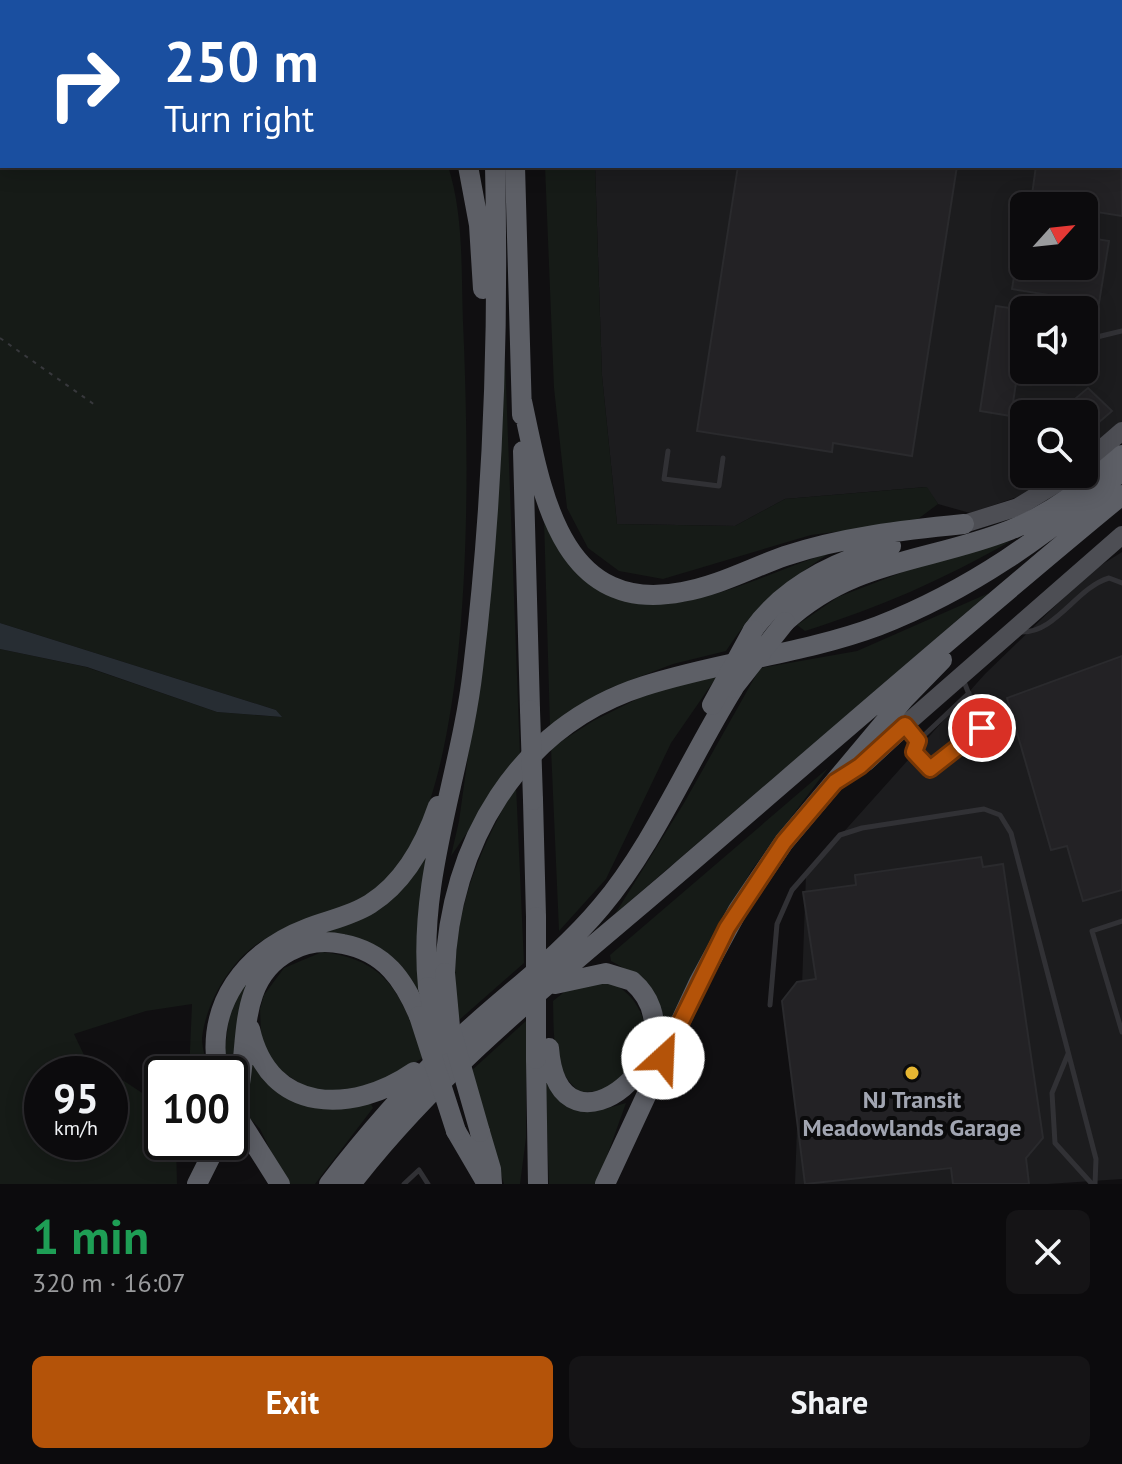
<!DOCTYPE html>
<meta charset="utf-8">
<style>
body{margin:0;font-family:"PT Sans",sans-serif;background:#151416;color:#f1f3f6;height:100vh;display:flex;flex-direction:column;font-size:30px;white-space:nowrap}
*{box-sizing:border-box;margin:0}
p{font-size:26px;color:#9a9b9d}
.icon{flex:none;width:44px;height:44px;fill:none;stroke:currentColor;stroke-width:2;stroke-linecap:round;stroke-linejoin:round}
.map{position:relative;height:1184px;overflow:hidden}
.drawer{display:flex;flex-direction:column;background:#0c0b0d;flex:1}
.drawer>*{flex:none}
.banner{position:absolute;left:0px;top:0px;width:1122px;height:168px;box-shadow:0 4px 20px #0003,0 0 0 2px #2c2b2e;background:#1a4fa0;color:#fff;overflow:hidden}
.needle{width:52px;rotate:63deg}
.controls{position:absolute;left:1010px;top:192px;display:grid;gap:16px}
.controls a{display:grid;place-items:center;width:88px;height:88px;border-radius:12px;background:#0c0b0d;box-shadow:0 4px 20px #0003,0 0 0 2px #2c2b2e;font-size:40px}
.speed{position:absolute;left:24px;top:1056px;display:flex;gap:16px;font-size:40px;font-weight:700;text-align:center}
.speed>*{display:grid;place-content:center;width:104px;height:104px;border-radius:50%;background:#0c0b0d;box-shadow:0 4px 20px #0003,0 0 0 2px #2c2b2e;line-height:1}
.speed small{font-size:20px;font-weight:400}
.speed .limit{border:4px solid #111;border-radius:12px;background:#fff;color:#111}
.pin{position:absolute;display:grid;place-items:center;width:68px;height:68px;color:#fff;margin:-34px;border:4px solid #fff;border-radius:50%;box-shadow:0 2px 8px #0007}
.me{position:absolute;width:88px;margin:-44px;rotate:25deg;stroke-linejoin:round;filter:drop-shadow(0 0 6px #0008)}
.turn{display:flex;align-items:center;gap:28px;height:168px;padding:0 32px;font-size:36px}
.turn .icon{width:104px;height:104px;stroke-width:2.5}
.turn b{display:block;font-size:56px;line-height:68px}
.round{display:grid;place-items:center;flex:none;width:84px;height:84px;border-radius:12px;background:#151416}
.head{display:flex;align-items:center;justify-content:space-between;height:136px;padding:0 32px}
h1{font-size:48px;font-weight:600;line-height:60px;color:#1e9e55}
.action{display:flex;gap:16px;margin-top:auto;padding:16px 32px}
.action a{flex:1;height:92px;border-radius:12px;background:#b45309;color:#fff;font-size:32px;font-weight:600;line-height:92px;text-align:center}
.action a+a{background:#151416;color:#f1f3f6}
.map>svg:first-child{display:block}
.built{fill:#1c1c1e;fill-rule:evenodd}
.green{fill:#161b17}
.water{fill:#272d33}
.building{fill:#232225;stroke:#2a2a2d;stroke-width:2}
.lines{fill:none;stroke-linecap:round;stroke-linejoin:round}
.path{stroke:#37383c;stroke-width:2;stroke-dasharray:4 6;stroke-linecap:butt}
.lane{stroke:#313135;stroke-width:5}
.primary{stroke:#4d4e54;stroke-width:18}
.highway{stroke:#5d5f66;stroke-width:20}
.highway-bridge{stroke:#5d5f66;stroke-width:20}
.route-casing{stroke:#753606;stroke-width:20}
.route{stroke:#b45309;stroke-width:14}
.poi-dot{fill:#e6b632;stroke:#0b0b0c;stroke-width:3}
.labels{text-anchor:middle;stroke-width:8;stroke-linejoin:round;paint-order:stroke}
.poi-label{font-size:24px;font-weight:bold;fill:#a1a5b1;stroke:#0b0b0c}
</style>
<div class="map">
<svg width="1122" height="1184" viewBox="0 0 1122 1184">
<rect width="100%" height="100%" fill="#100f11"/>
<!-- built -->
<path class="built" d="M621 0H1122V431L1084 464V414H1024V474H1072L1062 482 970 513 938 504 926 487 785 499 735 526 617 524 602 376 595 166H1120V2ZM1024 206H1084V266H1024ZM1024 310H1084V370H1024Z
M1122 552V1179L1048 1184H795L806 874 985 674 1090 572Z"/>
<!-- green -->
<path class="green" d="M0 0H416L2 2V166H448C464 216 461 270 463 322 469 457 477 760 397 869 362 915 305 914 260 942 230 961 206 1003 202 1038 202 1049 207 1063 209 1074H189L192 1004 146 1011 74 1034 93 1074H42V1142H110V1078L124 1081 162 1106V1142H176L177 1184H0V649L86 667 217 712 281 717 276 710 0 623Z
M858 0H1018L857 2Z
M545 166H595L602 376 617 524 735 526 785 499 927 487 938 504 914 522 811 535 663 579 619 571 588 548 567 508 554 388Z
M505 358 520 756 451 856 459 821 490 598Z
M544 519C613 661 718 590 831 552 788 581 754 607 726 651L673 664 610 688 550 726Z
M1011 541C942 580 881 607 805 631L797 625 838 597 916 567Z
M989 593 615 914 684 803 760 668 857 651Z
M720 672 671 743 606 879 559 931 551 748 593 721 653 691Z
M828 768 751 871 664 1038C652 995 652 983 611 961L610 955Z
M516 785 524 963 458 1021C446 929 472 863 516 785Z
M423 856 427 858 425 1011 383 952 280 949 230 1089V1074H225L223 1065 231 1001 268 954 369 912Z
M322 952C391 960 402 998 424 1057L371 1090H309L273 1065 261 1036 260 1009 264 995 284 968Z
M606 980C636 992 655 1024 639 1057 633 1069 619 1081 611 1091L580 1092C551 1069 554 1035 553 1001L568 989Z
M526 1021V1138L520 1184H504L471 1071Z
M249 1043 270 1081 371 1104 373 1108 315 1184H287L260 1129 242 1110 250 1085Z
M545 1069 605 1109 626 1103 597 1184H549Z"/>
<!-- water -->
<path class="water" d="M0 623 276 710 282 717 217 712 87 667 0 649Z"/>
<!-- building -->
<path class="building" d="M1088 0H1122V44L1120 2Z
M1120 107 1122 216 1084 210V206L1031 202 1036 166H1120Z
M738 166H957L912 456 833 443 832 452 697 431Z
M1022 227 1024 266H1084V237L1109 241 1099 303 1012 289Z
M996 306 1024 310 1020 355 1024 356V370H1048L1046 381 1017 376 1011 416 980 411Z
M1088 388 1112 411 1084 435V414H1057Z
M1122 656V890L1083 901 1067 846 1051 850 1007 698Z
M981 857 983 867 1003 864 1043 1138 1026 1158 1029 1184H953L951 1168 805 1184 782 1001 797 982 816 979 803 892 856 885 855 875Z"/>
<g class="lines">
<!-- path -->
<path class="path" d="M0 338 95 405"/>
<!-- lane -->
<path class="lane" d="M765 0 780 2
M820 2 821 0
M1036 2V0
M1120 85H1122
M1097 337 1122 331
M668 451 664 479 719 486 723 458
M1021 632C1056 633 1076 588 1109 578L1122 583
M908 729 918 741 914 752 930 769 982 728 963 679
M963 733 968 739
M918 741 969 693
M1122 921 1092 931 1122 1032
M770 1005 777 924 792 890 840 835 862 828 984 809 1000 815 1011 833 1096 1159 1095 1184
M1068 1054 1052 1093 1055 1143 1092 1184
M404 1184 419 1170 428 1184"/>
<!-- primary -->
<path class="primary" d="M1084 464 1122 431
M964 524 1018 507 1072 474
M905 725 1122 535"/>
<!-- highway -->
<path class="highway" d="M490 0V2
M510 0 511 2
M433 2V0
M541 2 542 0
M468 166 479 225 483 289
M515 166 522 415
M522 401C541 489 559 616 682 592 718 586 751 568 785 556 842 537 904 530 964 524
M523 451 530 710
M785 622C853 559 929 562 1010 530 1054 513 1087 485 1122 455
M753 630C786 584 838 560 891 546
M865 762 905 725
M533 800 536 917
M445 973C449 845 518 726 644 686 721 661 803 654 878 626 971 590 1047 535 1122 471
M428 987C417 879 461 775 473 669 493 503 499 333 495 166
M250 1029C269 1115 353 1114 414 1072
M549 1048C559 1175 709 1048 632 981L606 973 555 984
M536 1059 538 1184
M218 1074C205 1004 245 952 308 928 329 920 351 916 370 904 405 882 425 844 438 806
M230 1105 280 1184
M230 1117C256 1064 227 984 290 951 306 942 325 940 343 944 385 952 404 980 419 1016
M456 1131 487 1184
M480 1132 491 1169 492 1184
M197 1184 218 1142
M329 1184C366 1136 406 1090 449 1048 499 999 556 961 601 907 653 846 690 758 733 689
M351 1184C443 1065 562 973 675 876 824 748 971 619 1122 495
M605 1184 699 982 738 910 784 842 904 699 942 660"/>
<!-- highway-bridge -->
<path class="highway-bridge" d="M733 688 785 622
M712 705 753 630
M530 710 533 800
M536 917V1059
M445 973 450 1027 480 1132
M428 987 441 1045
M419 1016 456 1131"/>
</g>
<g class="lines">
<!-- route casing -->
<g class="route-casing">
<path id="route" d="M663 1058 727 928 784 842 835 782 860 766 905 725 918 741 914 752 930 769 982 728"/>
</g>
<!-- route -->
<use href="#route" class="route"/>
</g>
<!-- markers -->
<circle class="poi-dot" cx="912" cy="1073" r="8"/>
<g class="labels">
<!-- poi labels -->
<g class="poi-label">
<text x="912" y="1108">NJ Transit<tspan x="912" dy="28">Meadowlands Garage</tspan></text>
</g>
</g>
</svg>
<div class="controls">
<a><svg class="needle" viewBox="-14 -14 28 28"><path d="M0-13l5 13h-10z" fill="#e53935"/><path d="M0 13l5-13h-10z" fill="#9a9b9d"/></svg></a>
<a><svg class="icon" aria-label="sound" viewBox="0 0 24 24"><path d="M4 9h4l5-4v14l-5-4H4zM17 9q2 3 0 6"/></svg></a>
<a><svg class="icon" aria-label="search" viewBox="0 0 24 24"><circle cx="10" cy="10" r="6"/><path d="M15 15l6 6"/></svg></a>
</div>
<div class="speed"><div>95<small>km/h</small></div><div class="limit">100</div></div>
<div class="pin" style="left:982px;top:728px;background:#d93025"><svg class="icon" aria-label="arrive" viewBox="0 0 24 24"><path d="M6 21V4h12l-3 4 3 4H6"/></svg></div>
<svg class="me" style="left:663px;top:1058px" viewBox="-20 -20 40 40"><circle r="19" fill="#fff"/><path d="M0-13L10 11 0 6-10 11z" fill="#b45309"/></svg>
<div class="banner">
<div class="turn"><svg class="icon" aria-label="right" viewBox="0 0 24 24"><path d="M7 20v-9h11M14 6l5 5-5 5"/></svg><div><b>250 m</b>Turn right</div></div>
</div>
</div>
<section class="drawer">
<div class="head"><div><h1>1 min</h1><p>320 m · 16:07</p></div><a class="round"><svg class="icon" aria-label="close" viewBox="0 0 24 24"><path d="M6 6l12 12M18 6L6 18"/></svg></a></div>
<div class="action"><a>Exit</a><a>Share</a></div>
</section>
